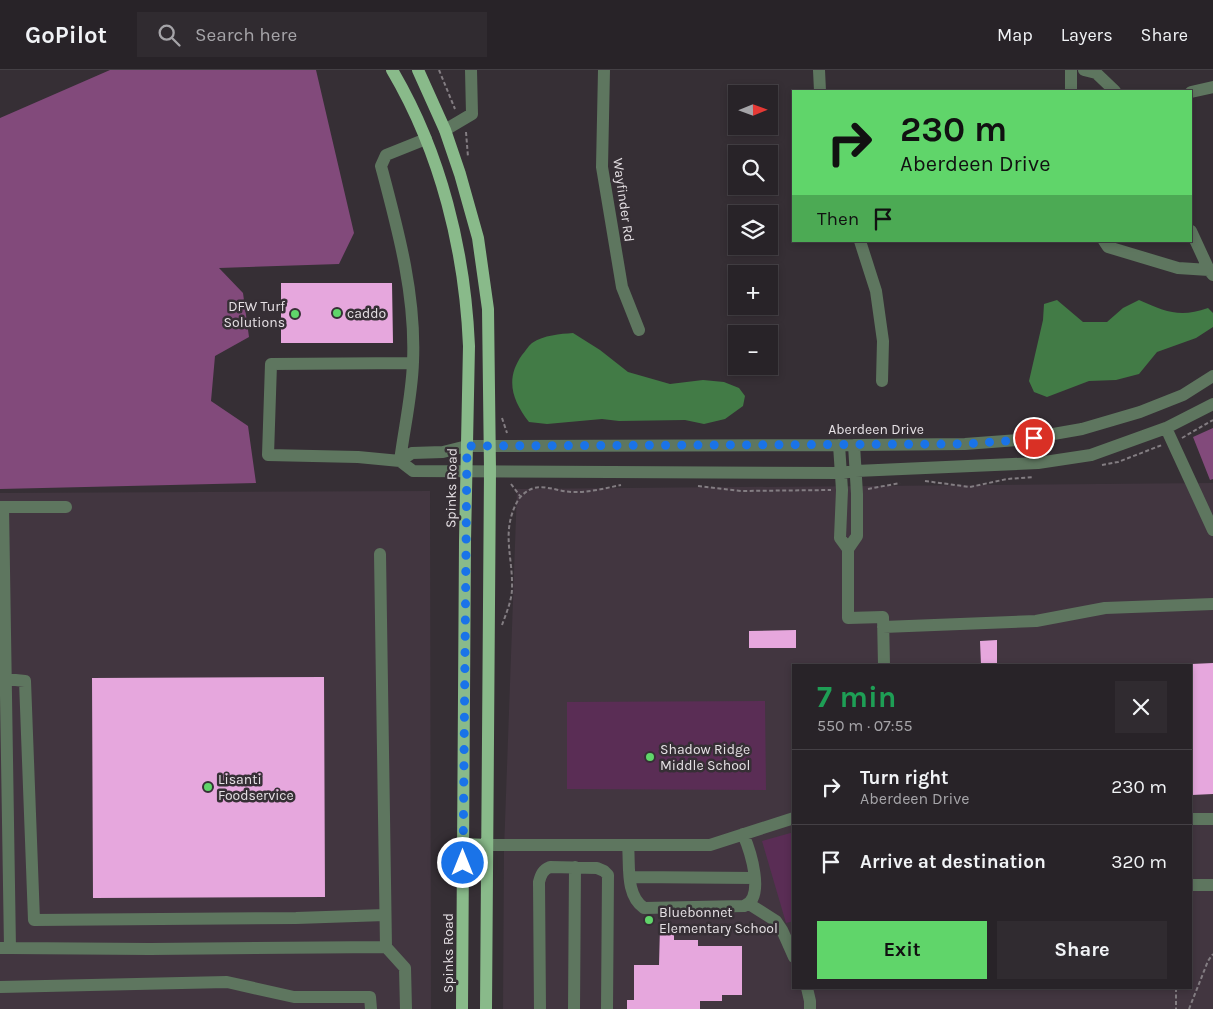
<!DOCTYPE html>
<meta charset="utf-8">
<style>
body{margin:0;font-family:Karla,sans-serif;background:#302b30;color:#f1f3f6;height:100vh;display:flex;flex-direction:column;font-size:19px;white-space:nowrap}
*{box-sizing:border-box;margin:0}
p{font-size:16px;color:#a5a4a8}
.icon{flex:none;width:28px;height:28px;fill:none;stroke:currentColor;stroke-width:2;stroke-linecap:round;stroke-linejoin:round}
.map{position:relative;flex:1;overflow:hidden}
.details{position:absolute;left:792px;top:594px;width:400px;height:325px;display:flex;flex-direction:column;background:#282328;border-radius:0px;box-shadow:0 2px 8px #0003,0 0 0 1px #444045}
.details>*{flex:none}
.hud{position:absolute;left:792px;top:20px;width:400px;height:152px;border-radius:0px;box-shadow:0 2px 8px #0003,0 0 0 1px #444045;background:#60d56a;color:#111;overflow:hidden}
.needle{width:32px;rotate:89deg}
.buttons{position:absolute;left:728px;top:15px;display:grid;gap:10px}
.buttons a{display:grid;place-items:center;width:50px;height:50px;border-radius:0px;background:#282328;box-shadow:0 2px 8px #0003,0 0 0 1px #444045;font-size:25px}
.pin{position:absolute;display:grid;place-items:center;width:42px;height:42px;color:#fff;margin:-21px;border:2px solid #fff;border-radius:50%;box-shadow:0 1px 5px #0007}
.me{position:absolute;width:55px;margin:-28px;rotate:0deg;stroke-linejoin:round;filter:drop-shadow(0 0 4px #0008)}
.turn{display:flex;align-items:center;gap:18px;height:105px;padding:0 25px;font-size:22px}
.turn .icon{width:65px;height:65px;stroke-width:2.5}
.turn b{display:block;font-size:35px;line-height:42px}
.then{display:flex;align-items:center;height:48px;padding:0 25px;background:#0003;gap:10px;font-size:19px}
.round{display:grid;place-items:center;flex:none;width:52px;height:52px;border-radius:0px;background:#302b30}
.summary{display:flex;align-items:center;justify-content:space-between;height:85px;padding:0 25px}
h1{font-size:30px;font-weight:700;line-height:38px;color:#1e9e55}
.primary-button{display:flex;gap:10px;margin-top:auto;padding:10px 25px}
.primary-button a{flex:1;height:58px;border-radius:0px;background:#60d56a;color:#111;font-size:20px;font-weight:700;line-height:58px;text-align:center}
.primary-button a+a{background:#302b30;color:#f1f3f6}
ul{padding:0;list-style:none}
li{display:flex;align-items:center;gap:15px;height:75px;padding:0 25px;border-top:1px solid #444045}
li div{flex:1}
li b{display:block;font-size:19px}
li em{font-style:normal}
header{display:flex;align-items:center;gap:30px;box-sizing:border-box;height:70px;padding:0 25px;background:#282328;border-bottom:1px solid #444045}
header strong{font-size:24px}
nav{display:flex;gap:28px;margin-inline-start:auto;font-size:18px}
.search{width:350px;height:45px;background:#302b30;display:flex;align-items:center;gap:12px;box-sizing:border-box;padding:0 18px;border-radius:0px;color:#a5a4a8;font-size:19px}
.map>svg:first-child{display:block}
.built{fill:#423640;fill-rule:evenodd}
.green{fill:#5a2d55}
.forest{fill:#824a7b}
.water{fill:#427b46}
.building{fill:#e6a7dd}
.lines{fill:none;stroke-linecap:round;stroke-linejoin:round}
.path{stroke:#837d82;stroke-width:2;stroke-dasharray:4 2.5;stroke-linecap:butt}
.minor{stroke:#5e765f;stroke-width:12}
.major{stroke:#89ba8a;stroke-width:12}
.route{stroke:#1a73e8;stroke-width:9;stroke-dasharray:0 16.2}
.poi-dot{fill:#60d56a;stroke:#362f35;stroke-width:2}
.labels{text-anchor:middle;stroke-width:5;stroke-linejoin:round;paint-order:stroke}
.street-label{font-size:14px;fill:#e6e1e5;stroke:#362f35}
.poi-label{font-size:14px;fill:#e6e1e5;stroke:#362f35;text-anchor:start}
</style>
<header>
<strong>GoPilot</strong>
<div class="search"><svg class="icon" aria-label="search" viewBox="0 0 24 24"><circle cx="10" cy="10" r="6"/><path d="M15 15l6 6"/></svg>Search here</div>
<nav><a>Map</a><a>Layers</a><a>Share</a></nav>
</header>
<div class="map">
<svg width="1213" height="939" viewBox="0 0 1213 939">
<rect width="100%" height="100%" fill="#362f35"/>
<!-- built -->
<path class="built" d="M1213 413V939H503L504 780 517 419ZM794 595H1191V918H794Z
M430 421 431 939H0V423Z"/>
<!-- green -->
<path class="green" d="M765 631 766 720 567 719V632Z
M794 762V851L786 853 762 771Z"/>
<!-- forest -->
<path class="forest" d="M110 0H316L354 163 339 194 219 198 243 223 249 267 215 286 211 331 248 356 256 413 0 419V48Z
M1213 358V409L1210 410 1193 367Z"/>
<!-- water -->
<path class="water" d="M1057 230 1083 252H1107L1123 238 1139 230C1166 242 1180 248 1208 238L1213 243V257L1196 268 1157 282 1139 304 1116 310 1089 311 1047 327 1034 322 1029 311 1043 250 1044 234Z
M573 263 600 280 628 302 670 314 703 310 724 312 739 318 745 326 743 336 725 349 704 354 685 350 619 351 602 349 547 354 529 352C512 330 505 309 522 285 525 282 528 276 532 273 544 265 560 264 573 263Z"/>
<!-- building -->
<path class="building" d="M281 213H392L393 273H281Z
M796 560V578H749V561Z
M997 570V595H981L980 571Z
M1213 593V724L1192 725 1191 594Z
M324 607 325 827 93 828 92 608Z
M660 857H674V870H698V876H742V925H722V931H700V939H627V930H634V895H659Z"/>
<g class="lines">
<!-- path -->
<path class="path" d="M439 0 455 39
M466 62 468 87
M502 348 507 363
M1182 368 1213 350
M1102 395 1118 392 1162 375
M925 411 970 417 1007 409 1034 407
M511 414 520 426
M698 416 741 421 831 420
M868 419 900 413
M502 555C506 544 512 530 512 518 513 487 501 462 517 432 520 426 527 420 534 418 548 415 562 423 576 422 591 422 606 418 621 415
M1176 918V939
M1189 939 1208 891 1213 884"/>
<!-- minor -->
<path class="minor" d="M604 0 602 97 622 217 639 260
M819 0 820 21
M1071 0V21
M1084 0 1096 3 1115 21
M1191 22 1213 17
M445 60 472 44 471 0
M1191 161 1209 200 1213 205
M860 171 876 221 883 271 882 311
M1104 171 1108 177 1178 198 1209 200
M413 293 271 294 268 385 358 387 400 391 413 401 841 403 856 401 1038 393 1091 385 1166 358 1213 334
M1166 358 1213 460
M839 375 842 420 840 468 848 479
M854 375 857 424V466L848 479V548L883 547 884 595
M400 391 412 383 443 382 467 376 854 375 965 374 1019 370 1082 359 1140 342 1183 325 1213 306
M400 391C404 359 412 325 413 292 416 225 398 160 381 96L386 85 426 69
M0 437H66
M883 557 1036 551 1105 538 1213 534
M6 609 25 611 34 850 296 848 385 845
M1191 749H1213
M487 775H710L794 748
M628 775C630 795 625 825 644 838L744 836C766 828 750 780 743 764
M631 807 754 808
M1191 815H1213
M749 834 776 851 782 860 794 887
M386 877 405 898 406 939
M0 878H10L3 437
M10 878 150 879 386 877 380 484
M0 917 227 912 294 927H370L371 939
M807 918 810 931V939
M540 939 539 812C541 804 543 800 550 797L597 798 604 801 608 805 607 939
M574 939 575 797"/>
<!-- major -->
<path class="major" d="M392 0C441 83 465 181 469 276L465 471 462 939
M418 0 445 60 460 104 478 168 488 239 490 400 486 939
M463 774 487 775"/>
</g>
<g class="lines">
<!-- route -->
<path class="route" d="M463 793 467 376 965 374 1019 370 1034 368"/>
</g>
<!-- markers -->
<g class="poi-dot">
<circle cx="337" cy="243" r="5"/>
<circle cx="295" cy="244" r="5"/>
<circle cx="650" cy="687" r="5"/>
<circle cx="208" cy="717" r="5"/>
<circle cx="649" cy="850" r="5"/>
</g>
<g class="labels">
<!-- street labels -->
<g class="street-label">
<text transform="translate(624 130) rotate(82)" y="5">Wayfinder Rd</text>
<text x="876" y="364">Aberdeen Drive</text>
<text transform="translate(451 418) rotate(-89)" y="5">Spinks Road</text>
<text transform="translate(448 883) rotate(-90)" y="5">Spinks Road</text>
</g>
<!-- poi labels -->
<g class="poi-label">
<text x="285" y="241" text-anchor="end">DFW Turf<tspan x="285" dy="16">Solutions</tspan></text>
<text x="347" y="248">caddo</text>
<text x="660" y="684">Shadow Ridge<tspan x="660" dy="16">Middle School</tspan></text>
<text x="218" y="714">Lisanti<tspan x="218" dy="16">Foodservice</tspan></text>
<text x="659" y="847">Bluebonnet<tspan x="659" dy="16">Elementary School</tspan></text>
</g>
</g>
</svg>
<div class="buttons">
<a><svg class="needle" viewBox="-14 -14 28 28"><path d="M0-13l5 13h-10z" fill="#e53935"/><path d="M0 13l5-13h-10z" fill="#a5a4a8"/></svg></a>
<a><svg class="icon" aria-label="search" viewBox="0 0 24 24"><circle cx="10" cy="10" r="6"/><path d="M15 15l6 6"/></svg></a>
<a><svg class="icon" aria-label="layers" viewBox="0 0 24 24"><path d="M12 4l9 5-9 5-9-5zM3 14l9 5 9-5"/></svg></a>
<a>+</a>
<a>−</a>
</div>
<div class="pin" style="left:1034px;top:368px;background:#d93025"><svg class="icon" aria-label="arrive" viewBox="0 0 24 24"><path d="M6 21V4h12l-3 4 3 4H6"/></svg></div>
<svg class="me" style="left:463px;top:793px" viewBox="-20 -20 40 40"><circle r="17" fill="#1a73e8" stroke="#fff" stroke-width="3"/><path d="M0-11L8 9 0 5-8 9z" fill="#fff"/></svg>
<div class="hud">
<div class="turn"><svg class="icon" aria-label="right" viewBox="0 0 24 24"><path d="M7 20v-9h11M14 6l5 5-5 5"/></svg><div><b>230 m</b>Aberdeen Drive</div></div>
<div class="then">Then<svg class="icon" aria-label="arrive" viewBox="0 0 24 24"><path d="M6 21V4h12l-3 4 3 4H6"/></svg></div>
</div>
<section class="details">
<div class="summary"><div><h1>7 min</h1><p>550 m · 07:55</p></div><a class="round"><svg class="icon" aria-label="close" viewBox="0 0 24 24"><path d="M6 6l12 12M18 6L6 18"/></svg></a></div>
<ul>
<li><svg class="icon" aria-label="right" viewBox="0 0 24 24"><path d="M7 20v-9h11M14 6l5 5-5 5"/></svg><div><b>Turn right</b><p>Aberdeen Drive</p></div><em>230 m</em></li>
<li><svg class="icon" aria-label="arrive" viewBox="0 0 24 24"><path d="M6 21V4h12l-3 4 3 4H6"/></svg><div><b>Arrive at destination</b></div><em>320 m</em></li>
</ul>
<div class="primary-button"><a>Exit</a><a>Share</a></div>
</section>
</div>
